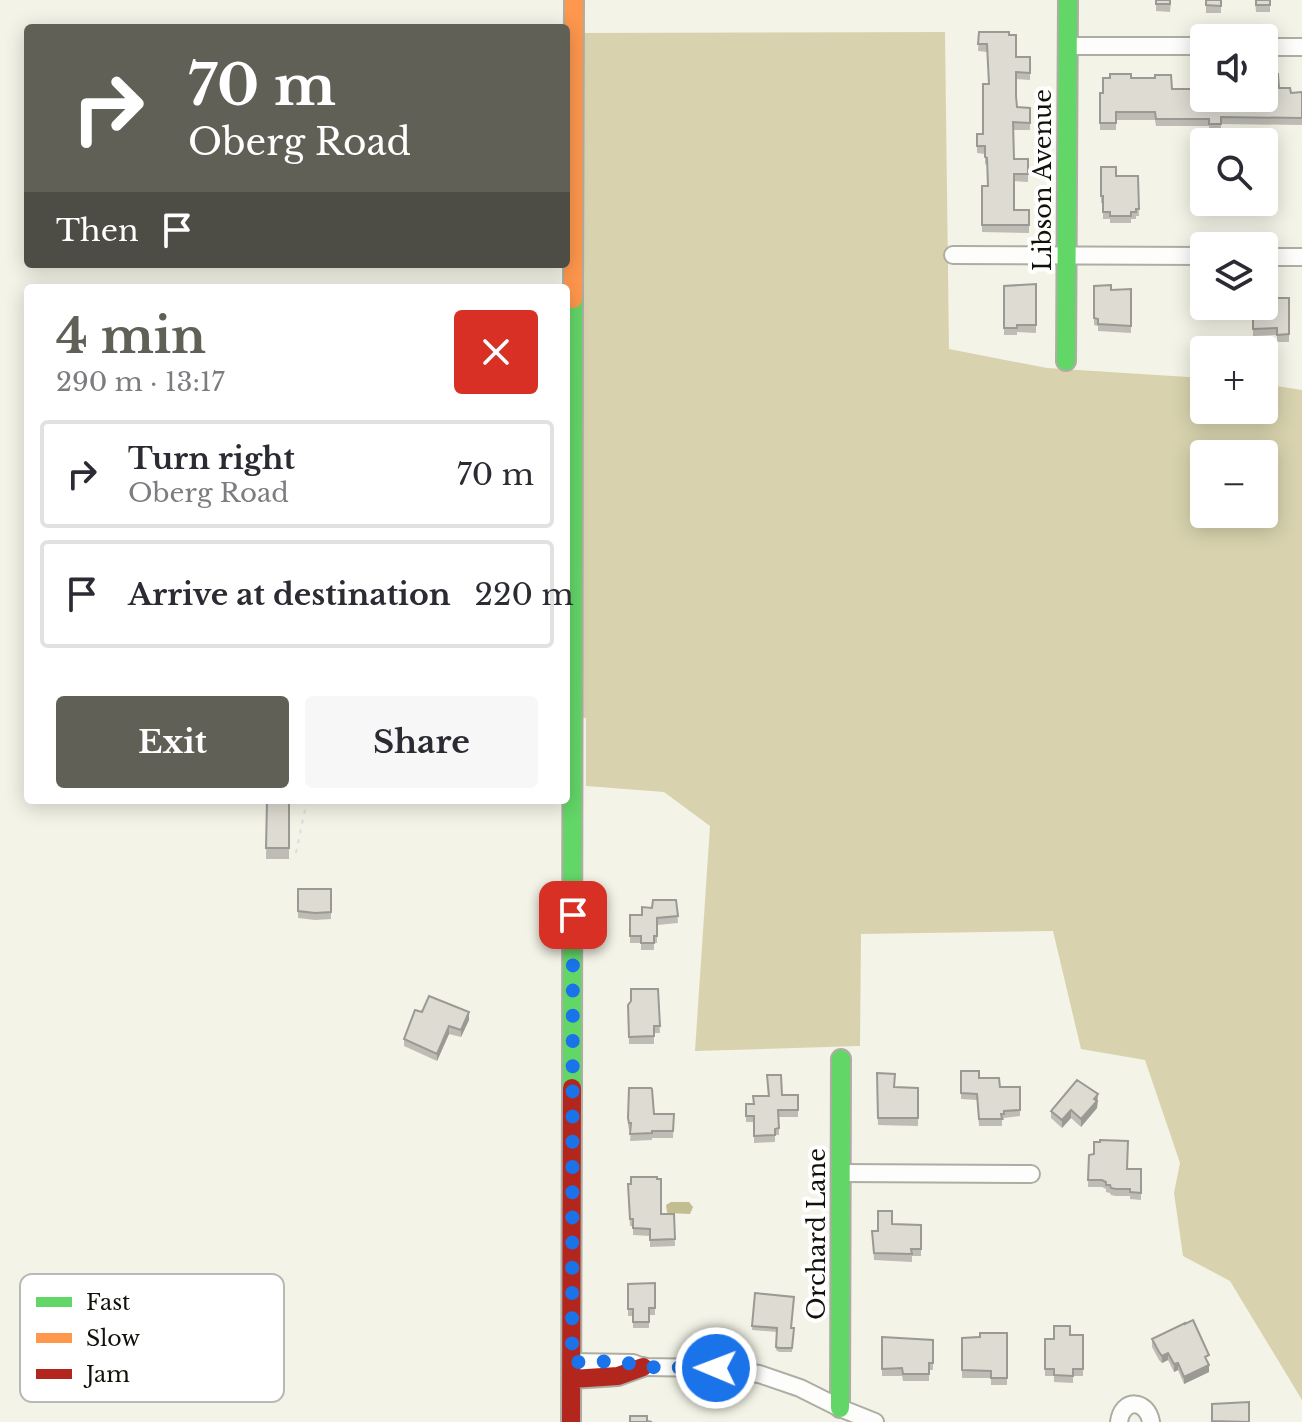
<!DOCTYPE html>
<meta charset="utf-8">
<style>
body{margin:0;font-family:"Libre Baskerville",serif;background:#f7f7f7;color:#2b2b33;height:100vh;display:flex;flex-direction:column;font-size:30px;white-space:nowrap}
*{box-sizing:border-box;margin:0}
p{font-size:26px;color:#7c7c81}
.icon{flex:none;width:44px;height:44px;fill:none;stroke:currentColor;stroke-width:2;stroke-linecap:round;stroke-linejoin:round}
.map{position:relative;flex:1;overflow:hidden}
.details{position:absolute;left:24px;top:284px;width:546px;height:520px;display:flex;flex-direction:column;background:#fff;border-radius:8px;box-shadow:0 4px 20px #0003}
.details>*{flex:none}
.top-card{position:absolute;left:24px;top:24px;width:546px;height:244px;border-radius:8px;box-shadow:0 4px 20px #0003;background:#616057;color:#fff;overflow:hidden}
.fabs{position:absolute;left:1190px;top:24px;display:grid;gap:16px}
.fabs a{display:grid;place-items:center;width:88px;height:88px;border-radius:8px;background:#fff;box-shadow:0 4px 20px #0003;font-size:40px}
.pin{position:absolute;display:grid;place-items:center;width:68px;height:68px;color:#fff;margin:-34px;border-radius:16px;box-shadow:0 4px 12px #0006}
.me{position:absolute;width:88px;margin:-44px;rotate:271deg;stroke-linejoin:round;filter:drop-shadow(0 0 6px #0008)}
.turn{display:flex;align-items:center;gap:28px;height:168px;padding:0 32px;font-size:36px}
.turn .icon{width:104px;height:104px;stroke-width:2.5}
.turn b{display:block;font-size:56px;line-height:68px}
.then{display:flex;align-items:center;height:76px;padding:0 32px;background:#0003;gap:16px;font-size:30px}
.round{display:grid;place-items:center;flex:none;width:84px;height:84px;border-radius:8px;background:#f7f7f7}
.summary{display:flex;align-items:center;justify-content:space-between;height:136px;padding:0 32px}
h1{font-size:48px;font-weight:800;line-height:60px;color:#616057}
.primary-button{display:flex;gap:16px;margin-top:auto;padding:16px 32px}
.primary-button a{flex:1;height:92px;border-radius:8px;background:#616057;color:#fff;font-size:32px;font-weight:800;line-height:92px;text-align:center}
.primary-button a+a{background:#f7f7f7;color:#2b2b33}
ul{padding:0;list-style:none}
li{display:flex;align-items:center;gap:24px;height:108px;margin:0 16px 12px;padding:0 16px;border:4px solid #e1e1e2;border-radius:8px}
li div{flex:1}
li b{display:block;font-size:30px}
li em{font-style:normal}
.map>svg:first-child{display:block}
.forest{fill:#d8d3ae;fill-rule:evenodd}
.water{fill:#c3bd92}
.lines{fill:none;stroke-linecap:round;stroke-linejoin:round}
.street-casing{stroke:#aeada3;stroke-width:20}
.fast-casing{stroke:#aeada3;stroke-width:22}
.slow-casing{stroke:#aeada3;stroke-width:22}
.jam-casing{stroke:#aeada3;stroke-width:22}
.path{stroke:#deddd9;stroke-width:2;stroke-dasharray:4 6;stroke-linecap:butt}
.street{stroke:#fdfdfb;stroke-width:16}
.fast{stroke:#63d668;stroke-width:18}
.slow{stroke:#ff974d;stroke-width:18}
.jam{stroke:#b3261e;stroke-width:18}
.wall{fill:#bebcb5}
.shaded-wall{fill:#9b9993}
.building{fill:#dddbd2;stroke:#9b9993;stroke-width:2}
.route{stroke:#1a73e8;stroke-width:14;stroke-dasharray:0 25.2}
.labels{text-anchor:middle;stroke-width:8;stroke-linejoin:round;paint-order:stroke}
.street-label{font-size:24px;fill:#12110a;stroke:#fff}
.key{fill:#fff;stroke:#b8b8b6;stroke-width:2}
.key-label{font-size:22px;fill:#12110a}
</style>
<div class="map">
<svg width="1302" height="1422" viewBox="0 0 1302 1422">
<rect width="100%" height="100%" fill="#f4f3e7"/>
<!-- forest -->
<path class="forest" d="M945 32 949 349 1047 368 1204 378V410H1264V384L1302 390V1400L1230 1281 1183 1256 1174 1193 1180 1163 1145 1060 1081 1049 1053 931 861 934 860 1046 695 1051 710 826 664 792 586 786V718H566V33ZM1204 454H1264V514H1204Z"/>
<!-- water -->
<path class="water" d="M671 1202H689L693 1207 690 1214 668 1213 667 1212 666 1205Z"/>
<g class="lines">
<!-- street casing -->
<g class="street-casing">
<path id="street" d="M1068 46H1204
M1264 47H1302
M953 255 1204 256
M1264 257H1302
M842 1173 1031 1174
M572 1362 633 1363 643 1367 716 1368 759 1374 800 1388 840 1408 875 1422
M1119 1422C1122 1398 1147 1399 1151 1422"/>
</g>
<!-- fast casing -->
<g class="fast-casing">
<path id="fast" d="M1066 361 1068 0
M572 1088 573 299
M840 1408 841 1059"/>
</g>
<!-- slow casing -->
<g class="slow-casing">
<path id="slow" d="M573 299 574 0"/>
</g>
<!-- jam casing -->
<g class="jam-casing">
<path id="jam" d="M572 1379 618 1376 643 1367
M571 1422 572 1088"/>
</g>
<!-- path -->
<path class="path" d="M296 853 307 800"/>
<!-- street -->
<use href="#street" class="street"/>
<!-- fast -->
<use href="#fast" class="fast"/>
<!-- slow -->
<use href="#slow" class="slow"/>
<!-- jam -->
<use href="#jam" class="jam"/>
</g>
<!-- wall -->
<path class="wall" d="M1156 0H1171L1170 12 1156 11Z
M1206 0H1221V13H1206Z
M1255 0H1270V12H1256Z
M979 32 1016 57H1030V80L1016 79V98L1017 107 1030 108V130H1013L1014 159H1028V182L1014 181V210H1029V233L982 232V186H987V165L985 164V154L977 153V134H983L989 84 987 52 978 51Z
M1131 78 1172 89 1279 88 1291 93 1302 92V125L1221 124V131H1209V126H1156L1155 120H1116V130H1100V93Z
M1101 167 1116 176H1138L1139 216H1136V219H1131V223H1110V219H1103V203H1101Z
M1036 284V333L1017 332V335H1004V286Z
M1094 286 1111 290 1131 289V333L1098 331V326L1094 325Z
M1269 298H1289V342H1277V335L1253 336V306Z
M267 801 289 802V859H266Z
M298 889H331V919L315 920 298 918Z
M676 900 678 923 657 925V943H654V950H641V943H630V915H642L652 908Z
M658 989 660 1033H654V1044H629L628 1005Z
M422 1012 469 1020 461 1037 449 1034 437 1061 404 1046V1039Z
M961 1071 1000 1087H1020V1116L1004 1118V1120H1002V1126H979L977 1100 961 1099Z
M877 1073 895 1087 918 1088V1126L878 1125Z
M767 1075 782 1095H798V1117H779V1135H775V1142L754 1143V1122H746V1104H753L768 1096Z
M629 1088 654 1114H674L673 1138H652V1140L630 1141 631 1130H629L628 1125Z
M1098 1101 1097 1108 1081 1127 1071 1118 1062 1128 1051 1118V1111Z
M1089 1155 1127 1169H1141V1200L1130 1199V1196H1116L1111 1195 1110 1193 1106 1192V1189L1102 1187H1088Z
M628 1191 661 1214H674L675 1246 650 1247V1236L633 1235V1226H630Z
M892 1224 921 1225V1256H912V1262L874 1260 872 1231H878Z
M655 1283V1315H649V1328H633V1316H628V1284Z
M755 1293 792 1328H794L792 1352H779L776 1350 777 1332 752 1330Z
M1007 1333V1385H991V1378H962V1338Z
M1070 1335H1083V1376H1073V1383L1054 1382V1376H1045V1339H1054Z
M882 1337 933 1340V1370H929V1381H903L902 1376H882Z
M1152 1339 1209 1362 1208 1363 1209 1372 1184 1384 1178 1370 1174 1372 1168 1360 1162 1363 1159 1360 1152 1347Z"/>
<!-- shaded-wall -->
<path class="shaded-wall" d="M469 1012V1020L461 1037V1030Z
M449 1026V1034L437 1061V1054Z
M1098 1094 1097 1108 1081 1127V1119Z
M1071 1110V1118L1062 1128V1120Z
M1168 1353V1360L1162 1363V1356Z
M1178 1363V1370L1174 1372V1364Z
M1209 1365V1372L1184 1384V1377Z"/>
<!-- building -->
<path class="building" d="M1156 0H1170V4H1156Z
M1206 0H1221V6L1206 5Z
M1256 0H1270V5H1256Z
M979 32H1009V35H1016V57H1030V73L1016 72V96L1017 107 1030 108V123L1013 122 1014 159H1028V174H1014V210H1029V225H982V186H988L987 158 985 157V146H977V134H983V84H989L987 44H978Z
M1110 74H1131V78H1155V75H1171L1172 89H1204V98H1264V74H1278L1279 88H1290L1291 93 1302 92V118L1221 117V124H1209V119H1156L1155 112H1116V123H1100V93H1103V78H1110Z
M1101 167H1116V176H1138L1139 209H1136V212H1131V216H1110V212H1103V196H1101Z
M1036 284V325H1017V328H1004V286Z
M1264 284H1269V298H1289V334L1277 335V328L1253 329V306H1264Z
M1111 285V290L1131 289V326L1098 324V319L1094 318V286Z
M267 801 289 802V848H266Z
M298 889H331V912L315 913 298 911Z
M653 900H676L678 916 657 918V936H654V943H641V936H630V915H642V907L652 908Z
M631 989H658L660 1026H654V1036L629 1037 628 1005 631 1001Z
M429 996 469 1012 461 1030 449 1026 437 1054 404 1039 415 1010 422 1012Z
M961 1071H979V1078H999L1000 1087H1020V1110L1004 1111V1114H1001L1002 1119H979L977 1094 961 1093Z
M877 1073 895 1074 894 1087 918 1088V1118H878Z
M767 1075H781L782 1095H798V1110H778L779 1128 775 1129V1135L754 1136V1116H746V1104H754L753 1096H769Z
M1077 1080 1098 1094 1094 1099 1097 1101 1081 1119 1071 1110 1062 1120 1051 1111Z
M629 1088H651L652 1089 654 1114H674L673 1131H652V1133L630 1134 631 1123H629L628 1118Z
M1100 1140 1128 1141 1127 1169H1141V1193L1130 1192V1189H1116L1111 1188 1110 1185H1106V1182L1102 1180H1088L1089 1155 1094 1154V1142H1100Z
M631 1177H657V1179H661V1214H674L675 1239 650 1240V1229L633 1228V1219H630L628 1184H631Z
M878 1211H892V1224L921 1225V1249H911L912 1254 874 1253 872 1231H878Z
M655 1283V1308H649V1322H633V1309H628V1284Z
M755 1293 794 1297 791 1328H794L792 1348H779L776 1347 777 1328 752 1326Z
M1193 1320 1209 1355 1205 1357 1209 1365 1184 1377 1178 1363 1174 1364 1168 1353 1162 1356 1159 1352 1152 1339 1185 1323V1324Z
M1054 1326H1070V1335H1083V1369H1073V1376L1054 1375V1369H1045V1339H1054Z
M980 1333H1007V1378H991V1371L962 1370V1338L980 1337Z
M882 1337 933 1340V1363H929V1374H903L902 1368 882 1369Z
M1249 1402V1422L1212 1421V1404Z
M630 1416H647V1421L652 1422H630Z"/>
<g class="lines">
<!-- route -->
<path class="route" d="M573 915 572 1362C595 1362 621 1359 643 1367L716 1368"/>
</g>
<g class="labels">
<!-- street labels -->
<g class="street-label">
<text transform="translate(1043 180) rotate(-90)" y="8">Libson Avenue</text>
<text transform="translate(817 1234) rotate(-90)" y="8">Orchard Lane</text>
</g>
</g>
<!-- legend -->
<rect x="20" y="1274" width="264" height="128" rx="12" class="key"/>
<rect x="36" y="1297" width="36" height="10" fill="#63d668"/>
<rect x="36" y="1333" width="36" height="10" fill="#ff974d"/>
<rect x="36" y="1369" width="36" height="10" fill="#b3261e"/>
<g class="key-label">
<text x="86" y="1310">Fast</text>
<text x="86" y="1346">Slow</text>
<text x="86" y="1382">Jam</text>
</g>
</svg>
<div class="fabs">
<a><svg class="icon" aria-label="sound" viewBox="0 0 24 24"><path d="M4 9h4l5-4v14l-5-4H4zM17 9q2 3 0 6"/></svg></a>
<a><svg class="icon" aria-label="search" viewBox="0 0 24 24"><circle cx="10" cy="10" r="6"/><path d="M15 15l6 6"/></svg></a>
<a><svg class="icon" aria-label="layers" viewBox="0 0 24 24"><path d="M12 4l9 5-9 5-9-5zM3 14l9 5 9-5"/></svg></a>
<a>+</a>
<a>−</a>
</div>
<div class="pin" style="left:573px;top:915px;background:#d93025"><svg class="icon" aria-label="arrive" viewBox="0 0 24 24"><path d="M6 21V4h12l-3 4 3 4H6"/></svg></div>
<svg class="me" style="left:716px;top:1368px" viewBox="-20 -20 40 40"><circle r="17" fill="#1a73e8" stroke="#fff" stroke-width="3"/><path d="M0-11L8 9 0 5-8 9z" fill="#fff"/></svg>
<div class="top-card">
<div class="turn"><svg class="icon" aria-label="right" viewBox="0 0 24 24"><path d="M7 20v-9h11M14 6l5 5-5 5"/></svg><div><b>70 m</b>Oberg Road</div></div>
<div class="then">Then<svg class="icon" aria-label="arrive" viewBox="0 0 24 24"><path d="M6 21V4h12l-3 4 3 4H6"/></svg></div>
</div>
<section class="details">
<div class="summary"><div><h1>4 min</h1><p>290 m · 13:17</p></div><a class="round" style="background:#d93025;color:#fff"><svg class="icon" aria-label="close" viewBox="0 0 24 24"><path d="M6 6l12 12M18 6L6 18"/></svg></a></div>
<ul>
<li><svg class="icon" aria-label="right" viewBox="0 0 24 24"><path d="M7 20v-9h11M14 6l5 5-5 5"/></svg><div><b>Turn right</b><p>Oberg Road</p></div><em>70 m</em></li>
<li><svg class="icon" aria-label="arrive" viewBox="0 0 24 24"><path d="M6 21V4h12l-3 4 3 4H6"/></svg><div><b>Arrive at destination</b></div><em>220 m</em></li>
</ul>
<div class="primary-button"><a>Exit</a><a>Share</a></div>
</section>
</div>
